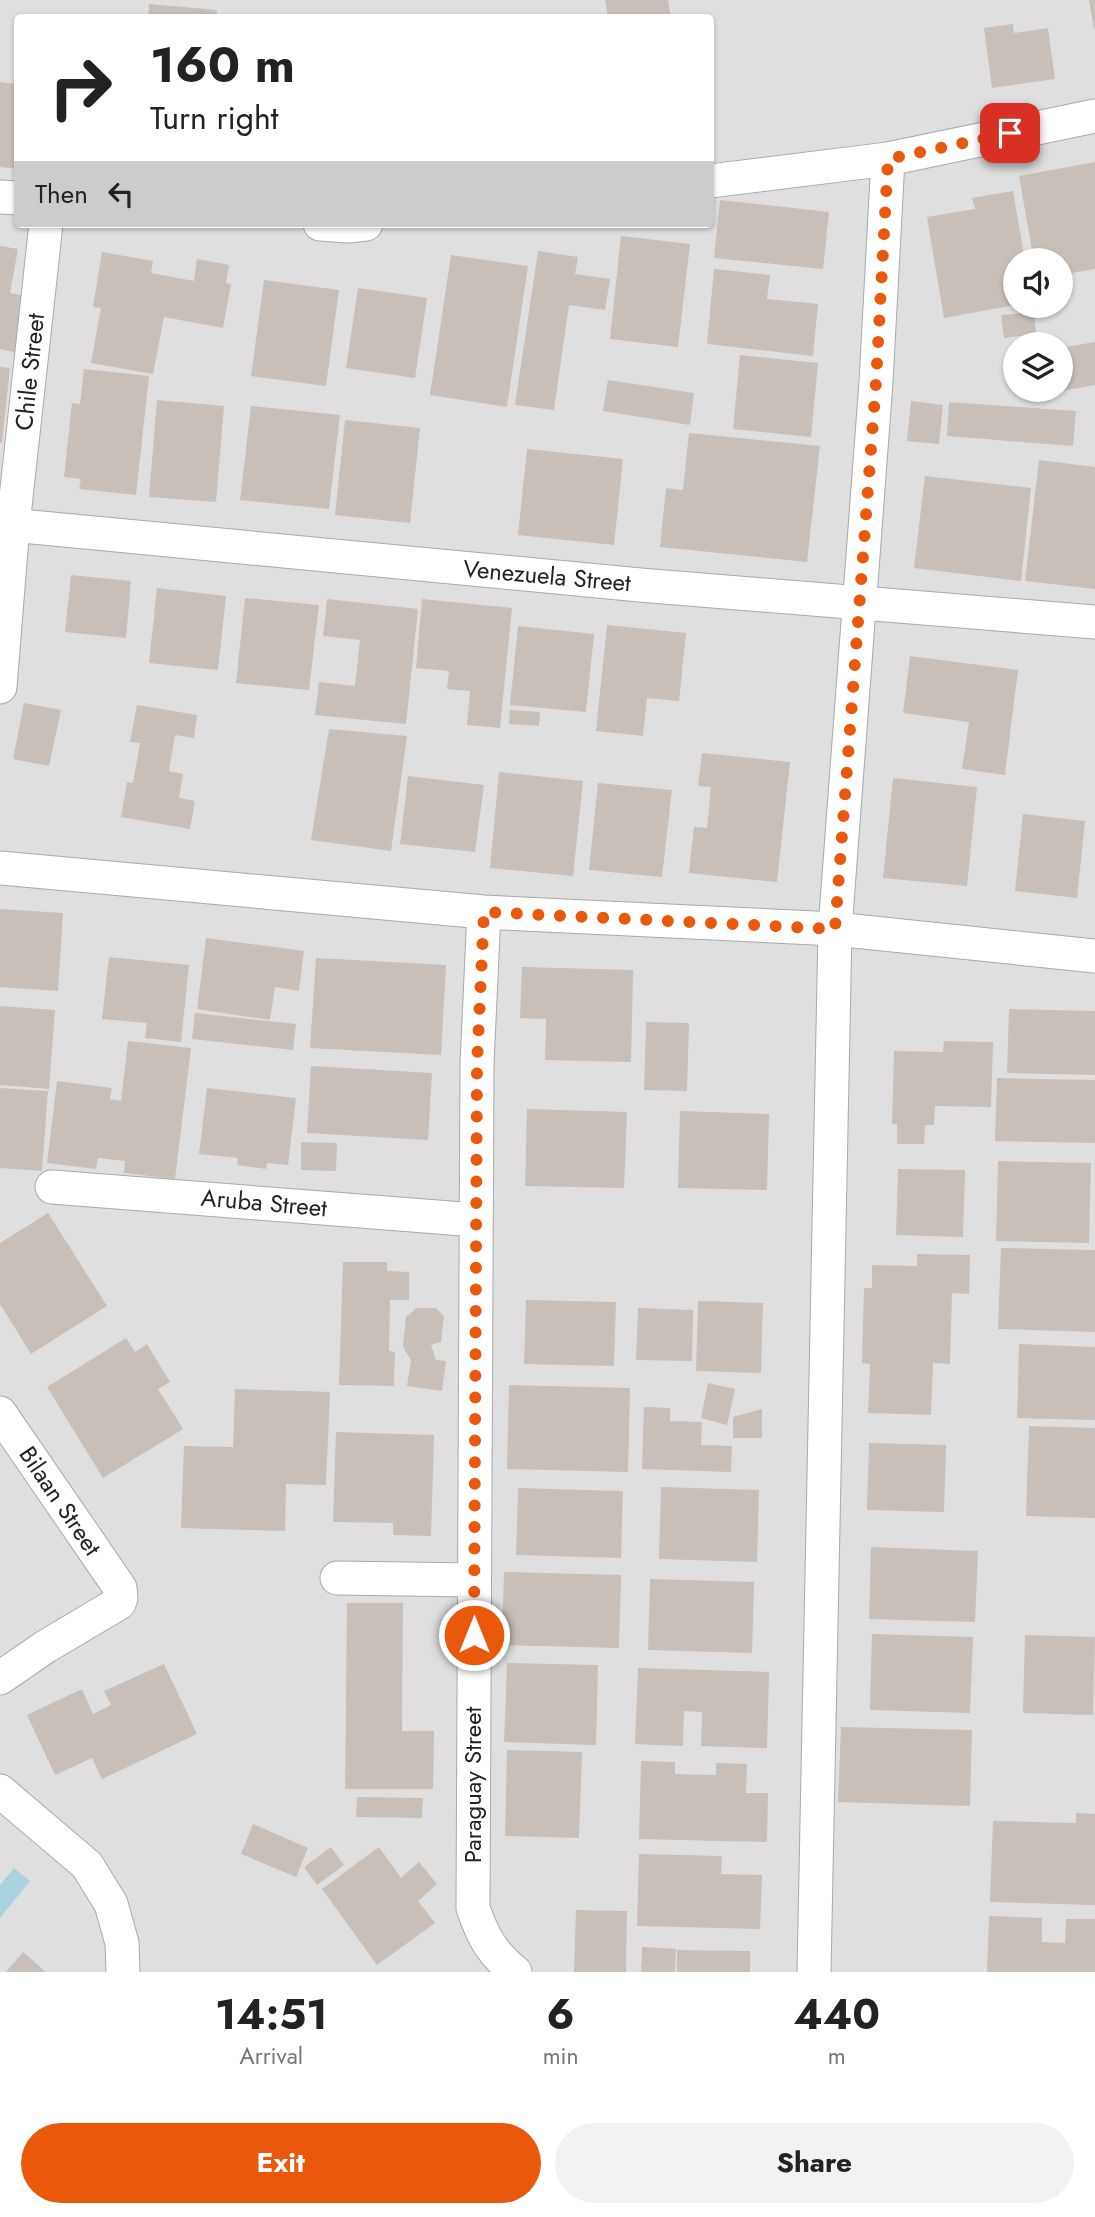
<!DOCTYPE html>
<style>
body{margin:0;font-family:Jost,sans-serif;background:#f2f2f2;color:#222;height:100vh;display:flex;flex-direction:column;font-size:26px;white-space:nowrap}
*{box-sizing:border-box;margin:0}
p{font-size:23px;color:#767676}
.icon{flex:none;width:38px;height:38px;fill:none;stroke:currentColor;stroke-width:2;stroke-linecap:round;stroke-linejoin:round}
.map{position:relative;height:1972px;overflow:hidden}
.panel{display:flex;flex-direction:column;background:#fff;flex:1}
.panel>*{flex:none}
.hud{position:absolute;left:14px;top:14px;width:700px;height:214px;border-radius:7px;box-shadow:0 2px 5px #0004;background:#fff;color:#222;overflow:hidden}
.fabs{position:absolute;left:1003px;top:248px;display:grid;gap:14px}
.fabs a{display:grid;place-items:center;width:70px;height:70px;border-radius:50%;background:#fff;box-shadow:0 2px 5px #0004;font-size:35px}
.pin{position:absolute;display:grid;place-items:center;width:60px;height:60px;color:#fff;margin:-30px;border-radius:14px;box-shadow:0 4px 10px #0006}
.me{position:absolute;width:77px;margin:-38px;rotate:0deg;stroke-linejoin:round;filter:drop-shadow(0 0 5px #0008)}
.turn{display:flex;align-items:center;gap:24px;height:147px;padding:0 21px;font-size:32px}
.turn .icon{width:91px;height:91px;stroke-width:2.5}
.turn b{display:block;font-size:49px;line-height:60px}
.then{display:flex;align-items:center;height:66px;padding:0 21px;background:#0003;gap:14px;font-size:26px}
.eta{display:flex;justify-content:space-evenly;align-items:center;height:119px;text-align:center}
.eta b{font-size:42px;font-weight:700;line-height:49px}
.cta{display:flex;gap:14px;margin-top:auto;padding:14px 21px}
.cta a{flex:1;height:80px;border-radius:42px;background:#ea580c;color:#fff;font-size:28px;font-weight:700;line-height:80px;text-align:center}
.cta a+a{background:#f2f2f2;color:#222}
.map>svg:first-child{display:block}
.residential{fill:#e0dfdf;fill-rule:evenodd}
.water{fill:#aad3df}
.building{fill:#c7bfb8}
.lines{fill:none;stroke-linecap:round;stroke-linejoin:round}
.street-casing{stroke:#a9a9a9;stroke-width:35}
.street{stroke:#fff;stroke-width:33}
.route{stroke:#ea580c;stroke-width:12;stroke-dasharray:0 21.6}
.labels{text-anchor:middle;stroke-width:6;stroke-linejoin:round;paint-order:stroke}
.street-label{font-size:24px;fill:#222;stroke:#fff}
</style>
<div class="map">
<svg width="1095" height="1972" viewBox="0 0 1095 1972">
<rect width="100%" height="100%" fill="#f2efe9"/>
<!-- residential -->
<path class="residential" d="M0 0H1095V1972H0ZM18 18H710V224H18ZM1015 261H1060V306H1015ZM1015 345H1060V390H1015Z"/>
<!-- water -->
<path class="water" d="M14 1868 30 1881 0 1918V1885Z"/>
<!-- building -->
<path class="building" d="M605 0H668L671 18H608Z
M1089 0H1095V29H1094Z
M149 4 217 10 216 18H148Z
M1013 24 1014 33 1048 28 1055 79 992 88 984 28Z
M0 82 18 84V169L0 167Z
M1095 162V269L1060 275V261H1034L1019 176Z
M1013 191 1025 261H1015V305L944 318 927 217 975 209 972 198Z
M720 200 829 212 823 269 714 258Z
M621 236 690 244 678 347 610 339Z
M0 246 18 249 10 293 28 297 18 353 0 349Z
M538 251 578 257 575 274 610 279 605 310 569 305 554 410 515 405Z
M102 252 153 261 151 273 194 281 197 259 229 265 226 283 231 284 223 328 164 317 153 374 91 363 101 308 93 307Z
M451 255 528 266 507 407 430 395Z
M714 269 770 275 767 299 818 304 813 356 707 344Z
M264 280 339 290 326 386 251 376Z
M358 288 427 298 415 378 346 368Z
M1034 312 1036 334 1004 338 1001 315Z
M1095 342V385L1061 391 1060 348Z
M740 355 818 363 811 437 733 429Z
M0 367 10 368 2 443H0Z
M84 369 149 376 136 495 79 489 81 479 64 477 72 403 80 404Z
M608 380 694 393 690 425 603 411Z
M157 400 224 406 216 502 149 497Z
M911 401 943 405 939 444 907 441Z
M949 402 1076 411 1073 446 947 436Z
M251 406 340 415 329 509 240 500Z
M345 420 420 428 410 523 335 515Z
M689 433 820 446 807 562 660 547 666 488 683 490Z
M527 449 623 459 614 545 518 535Z
M1039 460 1095 467V589L1025 581Z
M925 476 1031 488 1021 581 914 568Z
M71 575 131 581 126 638 65 632Z
M157 588 226 596 218 670 149 663Z
M245 598 319 605 309 690 236 683Z
M327 599 418 609 406 724 315 715 319 682 355 686 360 640 323 636Z
M422 599 512 608 500 728 467 725 470 691 447 689 449 671 416 668Z
M607 625 686 633 679 701 647 698 643 736 596 731Z
M518 626 594 634 586 712 510 705Z
M910 656 1018 670 1005 775 962 769 969 722 903 713Z
M24 703 61 710 49 766 13 759Z
M137 705 197 715 194 738 175 735 169 771 183 774 179 798 195 801 190 829 121 817 127 782 133 783 140 743 130 742Z
M510 710 540 712 539 726 509 724Z
M329 729 407 736 391 851 311 840Z
M702 753 790 762 777 882 689 873 694 827 707 828 711 787 698 786Z
M499 772 583 781 573 876 490 868Z
M408 776 484 785 475 852 400 844Z
M893 778 977 787 967 886 883 878Z
M598 783 672 790 662 877 589 870Z
M1023 814 1085 821 1077 898 1015 891Z
M0 909 63 913 58 991 0 987Z
M206 938 304 951 299 991 275 987 270 1020 197 1009Z
M109 957 189 965 181 1042 145 1038 147 1023 102 1019Z
M316 958 446 965 441 1055 310 1048Z
M522 967 633 970 631 1062 545 1060 546 1019 520 1018Z
M0 1006 55 1010 49 1089 0 1085Z
M1009 1009 1095 1011V1075L1007 1073Z
M195 1013 296 1024 293 1050 192 1039Z
M646 1022 689 1023 687 1091 644 1090Z
M128 1041 191 1048 175 1179 124 1173 125 1161 98 1158 96 1169 47 1163 57 1081 112 1088 110 1099 121 1101Z
M944 1041 993 1042 991 1107 935 1106 934 1125H925L924 1144H897V1124H892L894 1051 943 1052Z
M311 1066 432 1073 428 1140 307 1133Z
M997 1078 1095 1080V1143L995 1141Z
M0 1088 48 1091 42 1171 0 1168Z
M207 1088 296 1098 288 1165 267 1163 266 1169 237 1165 238 1158 199 1154Z
M527 1109 627 1112 624 1188 525 1186Z
M680 1111 769 1114 767 1190 678 1188Z
M301 1142 337 1143 336 1171 301 1170Z
M998 1161 1091 1163 1089 1243 996 1241Z
M898 1169 965 1170 963 1237 896 1235Z
M48 1213 107 1306 31 1354 0 1304V1243Z
M1001 1248 1095 1250V1332L998 1329Z
M917 1254 970 1255 969 1294 952 1293 950 1364 933 1363 931 1415 868 1413 870 1364 862 1363 864 1288H872V1265L917 1266Z
M343 1262H387V1271L409 1272V1300H390L389 1351 395 1352 394 1386 339 1385Z
M526 1300 616 1302 614 1366 524 1364Z
M698 1301 763 1303 761 1373 696 1371Z
M417 1308H436L444 1316 441 1342 431 1345 436 1360 446 1361 442 1391 407 1386 411 1361 403 1346 406 1317Z
M638 1308 693 1310 692 1361 636 1360Z
M126 1338 135 1352 147 1344 170 1382 158 1389 183 1429 103 1478 47 1387Z
M1019 1344 1095 1347V1420L1017 1418Z
M708 1383 735 1389 727 1425 701 1418Z
M509 1385 630 1388 628 1472 507 1469Z
M235 1389 330 1392 326 1485 286 1484 285 1531 181 1528 184 1446 233 1447Z
M644 1407 670 1408V1421L702 1422 701 1445 732 1446 731 1472 642 1469Z
M762 1409V1438H733V1417Z
M1029 1426 1095 1428V1518L1026 1516Z
M336 1432 434 1435 431 1536 393 1535V1523L333 1522Z
M869 1443 946 1445 944 1512 867 1510Z
M661 1487 759 1490 757 1562 659 1559Z
M518 1488 623 1491 621 1558 516 1555Z
M871 1547 978 1551 975 1622 869 1619Z
M504 1572 621 1575 619 1648 502 1645Z
M650 1579 754 1582 752 1653 648 1650Z
M347 1603H403L402 1731H434L433 1789H345Z
M872 1634 973 1637 970 1713 870 1710Z
M1025 1635 1095 1637 1093 1715 1023 1713Z
M507 1663 598 1665 596 1745 504 1742Z
M164 1664 197 1734 102 1779 92 1758 55 1775 27 1715 82 1689 93 1714 111 1705 104 1691Z
M638 1668 769 1672 767 1748 701 1746 702 1712 684 1711 683 1746 635 1744Z
M841 1727 972 1730 970 1806 838 1802Z
M507 1750 582 1752 579 1838 505 1836Z
M641 1761 675 1762V1774L716 1775V1763L747 1764 746 1793H768L767 1842 639 1839Z
M357 1797 423 1798 422 1818 356 1817Z
M1076 1813 1095 1814V1905L990 1902 993 1821 1076 1823Z
M253 1824 308 1848 296 1877 241 1854Z
M331 1847 344 1865 317 1885 304 1867Z
M379 1847 401 1878 419 1862 437 1884 418 1901 435 1923 377 1965 322 1889Z
M639 1854 722 1856 721 1874 762 1875 760 1929 637 1926Z
M576 1910 627 1911 626 1972H574Z
M989 1916 1042 1918V1942L1065 1943 1066 1919H1095V1972H987Z
M642 1947 676 1949 675 1972H641Z
M677 1950 750 1951V1972H677Z
M23 1952 46 1972H6Z"/>
<g class="lines">
<!-- street casing -->
<g class="street-casing">
<path id="street" d="M710 181 888 159 1095 116
M0 197 18 198
M320 224 348 226 366 224
M0 524 640 585 1095 622
M0 687 13 525 46 224
M0 868 484 912 835 929 1095 956
M484 912 477 1064 473 1908C483 1937 491 1952 515 1972
M52 1187 476 1220
M0 1413 120 1588 121 1598 119 1603 45 1647 0 1678
M337 1578 474 1580
M0 1791 87 1865 111 1904 122 1943 123 1972
M814 1972 835 929 876 382 888 159"/>
</g>
<!-- street -->
<use href="#street" class="street"/>
</g>
<g class="lines">
<!-- route -->
<path class="route" d="M474 1635 477 1064 484 912 835 929 876 382 888 159 1010 133"/>
</g>
<g class="labels">
<!-- street labels -->
<g class="street-label">
<text transform="translate(30 372) rotate(-84)" y="8">Chile Street</text>
<text transform="translate(547 576) rotate(5)" y="8">Venezuela Street</text>
<text transform="translate(264 1203) rotate(5)" y="8">Aruba Street</text>
<text transform="translate(60 1501) rotate(56)" y="8">Bilaan Street</text>
<text transform="translate(473 1785) rotate(-90)" y="8">Paraguay Street</text>
</g>
</g>
</svg>
<div class="fabs">
<a><svg class="icon" aria-label="sound" viewBox="0 0 24 24"><path d="M4 9h4l5-4v14l-5-4H4zM17 9q2 3 0 6"/></svg></a>
<a><svg class="icon" aria-label="layers" viewBox="0 0 24 24"><path d="M12 4l9 5-9 5-9-5zM3 14l9 5 9-5"/></svg></a>
</div>
<div class="pin" style="left:1010px;top:133px;background:#d93025"><svg class="icon" aria-label="arrive" viewBox="0 0 24 24"><path d="M6 21V4h12l-3 4 3 4H6"/></svg></div>
<svg class="me" style="left:474px;top:1635px" viewBox="-20 -20 40 40"><circle r="17" fill="#ea580c" stroke="#fff" stroke-width="3"/><path d="M0-11L8 9 0 5-8 9z" fill="#fff"/></svg>
<div class="hud">
<div class="turn"><svg class="icon" aria-label="right" viewBox="0 0 24 24"><path d="M7 20v-9h11M14 6l5 5-5 5"/></svg><div><b>160 m</b>Turn right</div></div>
<div class="then">Then<svg class="icon" aria-label="left" viewBox="0 0 24 24"><path d="M17 20v-9H6M10 6l-5 5 5 5"/></svg></div>
</div>
</div>
<section class="panel">
<div class="eta">
<div><b>14:51</b><p>Arrival</p></div>
<div><b>6</b><p>min</p></div>
<div><b>440</b><p>m</p></div>
</div>
<div class="cta"><a>Exit</a><a>Share</a></div>
</section>
